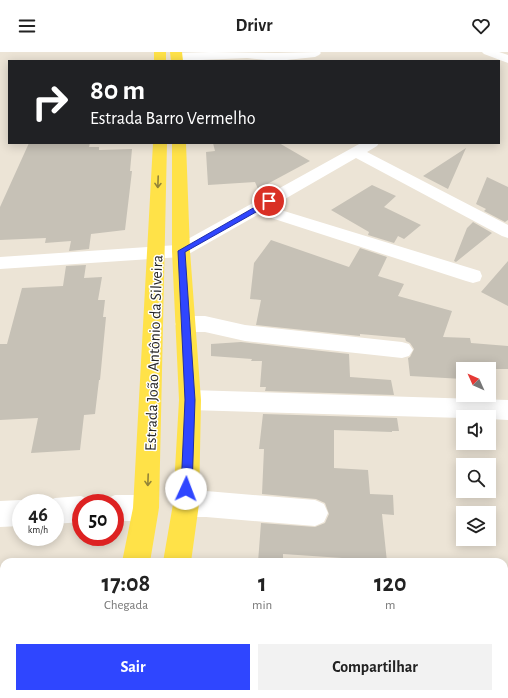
<!DOCTYPE html>
<html lang="pt">
<meta charset="utf-8">
<style>
body{margin:0;font-family:"Alegreya Sans",sans-serif;background:#f2f2f2;color:#222;height:100vh;display:flex;flex-direction:column;font-size:15px;white-space:nowrap}
*{box-sizing:border-box;margin:0}
p{font-size:13px;color:#767676}
.icon{flex:none;width:22px;height:22px;fill:none;stroke:currentColor;stroke-width:2;stroke-linecap:round;stroke-linejoin:round}
.map{position:relative;flex:1;overflow:hidden}
.details{position:absolute;left:0px;top:506px;width:508px;height:140px;display:flex;flex-direction:column;background:#fff;border-radius:12px 12px 0 0;box-shadow:0 2px 10px #0003}
.details>*{flex:none}
.hud{position:absolute;left:8px;top:8px;width:492px;height:84px;border-radius:0px;box-shadow:0 2px 10px #0003;background:#202124;color:#fff;overflow:hidden}
.needle{width:26px;rotate:315deg}
.buttons{position:absolute;left:456px;top:310px;display:grid;gap:8px}
.buttons a{display:grid;place-items:center;width:40px;height:40px;border-radius:0px;background:#fff;box-shadow:0 2px 10px #0003;font-size:20px}
.speed{position:absolute;left:12px;top:442px;display:flex;gap:8px;font-size:20px;font-weight:700;text-align:center}
.speed>*{display:grid;place-content:center;width:52px;height:52px;border-radius:50%;background:#fff;box-shadow:0 2px 10px #0003;line-height:1}
.speed small{font-size:10px;font-weight:400}
.speed .limit{border:6px solid #d22;background:#fff;color:#111}
.pin{position:absolute;display:grid;place-items:center;width:34px;height:34px;color:#fff;margin:-17px;border:2px solid #fff;border-radius:50%;box-shadow:0 1px 4px #0007}
.me{position:absolute;width:44px;margin:-22px;rotate:2deg;stroke-linejoin:round;filter:drop-shadow(0 0 3px #0008)}
.turn{display:flex;align-items:center;gap:14px;height:84px;padding:0 16px;font-size:18px}
.turn .icon{width:52px;height:52px;stroke-width:2.5}
.turn b{display:block;font-size:28px;line-height:34px}
.eta{display:flex;justify-content:space-evenly;align-items:center;height:68px;text-align:center}
.eta b{font-size:24px;font-weight:700;line-height:28px}
.button{display:flex;gap:8px;margin-top:auto;padding:8px 16px}
.button a{flex:1;height:46px;border-radius:0px;background:#2f46ff;color:#fff;font-size:16px;font-weight:700;line-height:46px;text-align:center}
.button a+a{background:#f2f2f2;color:#222}
header{display:flex;justify-content:space-between;align-items:center;height:52px;padding:0 16px;background:#fff;font-size:18px;font-weight:700}
.map>svg:first-child{display:block}
.building{fill:#c6c1b6}
.lines{fill:none;stroke-linecap:round;stroke-linejoin:round}
.minor{fill:#fff;fill-rule:evenodd}
.major{fill:#ffe248;fill-rule:evenodd}
.oneway{stroke:#938438}
.route{fill:#2f46ff;stroke:#1f2ea6}
.labels{text-anchor:middle;stroke-width:3;stroke-linejoin:round;paint-order:stroke}
.street-label{font-size:16px;fill:#272727;stroke:#fff}
</style>
<header><svg class="icon" aria-label="menu" viewBox="0 0 24 24"><path d="M4 6h16M4 12h16M4 18h16"/></svg>Drivr<svg class="icon" aria-label="heart" viewBox="0 0 24 24"><path d="M12 20l-8-8c-3-5 5-10 8-4 3-6 11-1 8 4z"/></svg></header>
<div class="map">
<svg width="508" height="646" viewBox="0 0 508 646">
<rect width="100%" height="100%" fill="#ece4d6"/>
<!-- building -->
<path class="building" d="M29 91H90L89 95H99V98L132 97 130 119H132L125 178 91 182 89 197 69 199 71 189 45 191 46 186 0 188V155Z
M213 91H279L310 109 258 137 255 130 208 133 206 100 215 99Z
M466 96 448 137 423 124Z
M487 125 508 135V168L505 170 484 159 486 157 476 152Z
M372 133 396 144 384 155 421 173 404 187 398 184 394 191 368 183 369 180 331 158Z
M473 170 492 181 456 210 454 209 467 176Z
M271 188 349 215 360 196 387 205 378 224 404 232 398 244 452 259 443 285 470 286 471 291 508 294V317H463V327L410 324 408 306 410 305 414 297 410 291 406 289 405 286 360 282V284L256 273 261 248 250 247 254 211Z
M508 209V254L481 240Z
M86 213 84 226 102 225 98 248H105L103 265H106L100 328H99L95 362 84 363 80 398 31 401 38 366 0 368V292H7L22 236 63 234 66 214Z
M241 290 349 302 350 325 391 328 394 343 265 339 266 335H260L262 309H251L252 307 211 304V292Z
M263 362 397 366 399 379H392V380L334 378V416L368 418 370 442 393 443 394 463 382 462 387 510H343L342 506 283 502V510H258L261 471 315 475 325 471 329 462 325 451 316 447 262 442 264 397H259Z"/>
<g class="lines">
<!-- minor -->
<path class="minor" d="M211 0 277 1 320 0 321 1 319 3 315 5 277 9 247 6 177 9 173 8 171 5 173 2 177 1Z
M482 0H499L508 3V11L484 2Z
M361 91H379L377 94 367 100 508 173V186L502 184 356 106 271 155 480 219 482 224 480 229 473 231 466 229 259 162 187 203 181 205 0 217V205L177 193Z
M185 264H205L245 273 402 290 409 292 413 298 409 304 402 306 245 289 205 280H185L178 277 175 272 178 267Z
M190 338 508 348V368L489 367V365H463V366L190 358 182 355 179 348 182 341Z
M186 439H206L315 448 324 452 328 461 324 470 315 474 206 465H186L177 461 173 452 177 443Z
M115 443H146L155 447 159 456 155 465 146 469H115V451H104L106 447Z
M81 444 90 448 92 451H81V470L55 472V451H45L46 450 55 446Z
M21 448 28 451H21V474L0 475V449Z"/>
<!-- major -->
<path class="major" d="M154 0H166V9H154Z
M170 0H182L183 9H171Z
M153 91H167L159 456 150 510H122L133 456Z
M172 91H186L190 199 201 348 199 452 191 510H163L173 452 179 348 172 199Z
M95 642H127L126 646H94Z
M141 642H173V646H141Z"/>
</g>
<!-- one-way arrows -->
<defs><path id="oneway-shaft" d="M-6 0H5M1.5-3L5.5 0L1.5 3" fill="none" stroke-width="1.6" stroke-linecap="round" stroke-linejoin="round"/></defs>
<g class="oneway">
<use href="#oneway-shaft" transform="translate(158 130) rotate(92)"/>
<use href="#oneway-shaft" transform="translate(148 428) rotate(92)"/>
</g>
<!-- route -->
<path class="route" d="M269 147 272 149V151L185 200 195 348 192 437 190 441 186 442 182 441 181 437 185 348 178 199Z"/>
<g class="labels">
<!-- street labels -->
<g class="street-label">
<text transform="translate(153 301) rotate(-88)" y="6">Estrada João Antônio da Silveira</text>
</g>
</g>
</svg>
<div class="buttons">
<a><svg class="needle" viewBox="-14 -14 28 28"><path d="M0-13l5 13h-10z" fill="#e53935"/><path d="M0 13l5-13h-10z" fill="#767676"/></svg></a>
<a><svg class="icon" aria-label="sound" viewBox="0 0 24 24"><path d="M4 9h4l5-4v14l-5-4H4zM17 9q2 3 0 6"/></svg></a>
<a><svg class="icon" aria-label="search" viewBox="0 0 24 24"><circle cx="10" cy="10" r="6"/><path d="M15 15l6 6"/></svg></a>
<a><svg class="icon" aria-label="layers" viewBox="0 0 24 24"><path d="M12 4l9 5-9 5-9-5zM3 14l9 5 9-5"/></svg></a>
</div>
<div class="speed"><div>46<small>km/h</small></div><div class="limit">50</div></div>
<div class="pin" style="left:269px;top:149px;background:#d93025"><svg class="icon" aria-label="arrive" viewBox="0 0 24 24"><path d="M6 21V4h12l-3 4 3 4H6"/></svg></div>
<svg class="me" style="left:186px;top:437px" viewBox="-20 -20 40 40"><circle r="19" fill="#fff"/><path d="M0-13L10 11 0 6-10 11z" fill="#2f46ff"/></svg>
<div class="hud">
<div class="turn"><svg class="icon" aria-label="right" viewBox="0 0 24 24"><path d="M7 20v-9h11M14 6l5 5-5 5"/></svg><div><b>80 m</b>Estrada Barro Vermelho</div></div>
</div>
<section class="details">
<div class="eta">
<div><b>17:08</b><p>Chegada</p></div>
<div><b>1</b><p>min</p></div>
<div><b>120</b><p>m</p></div>
</div>
<div class="button"><a>Sair</a><a>Compartilhar</a></div>
</section>
</div>
